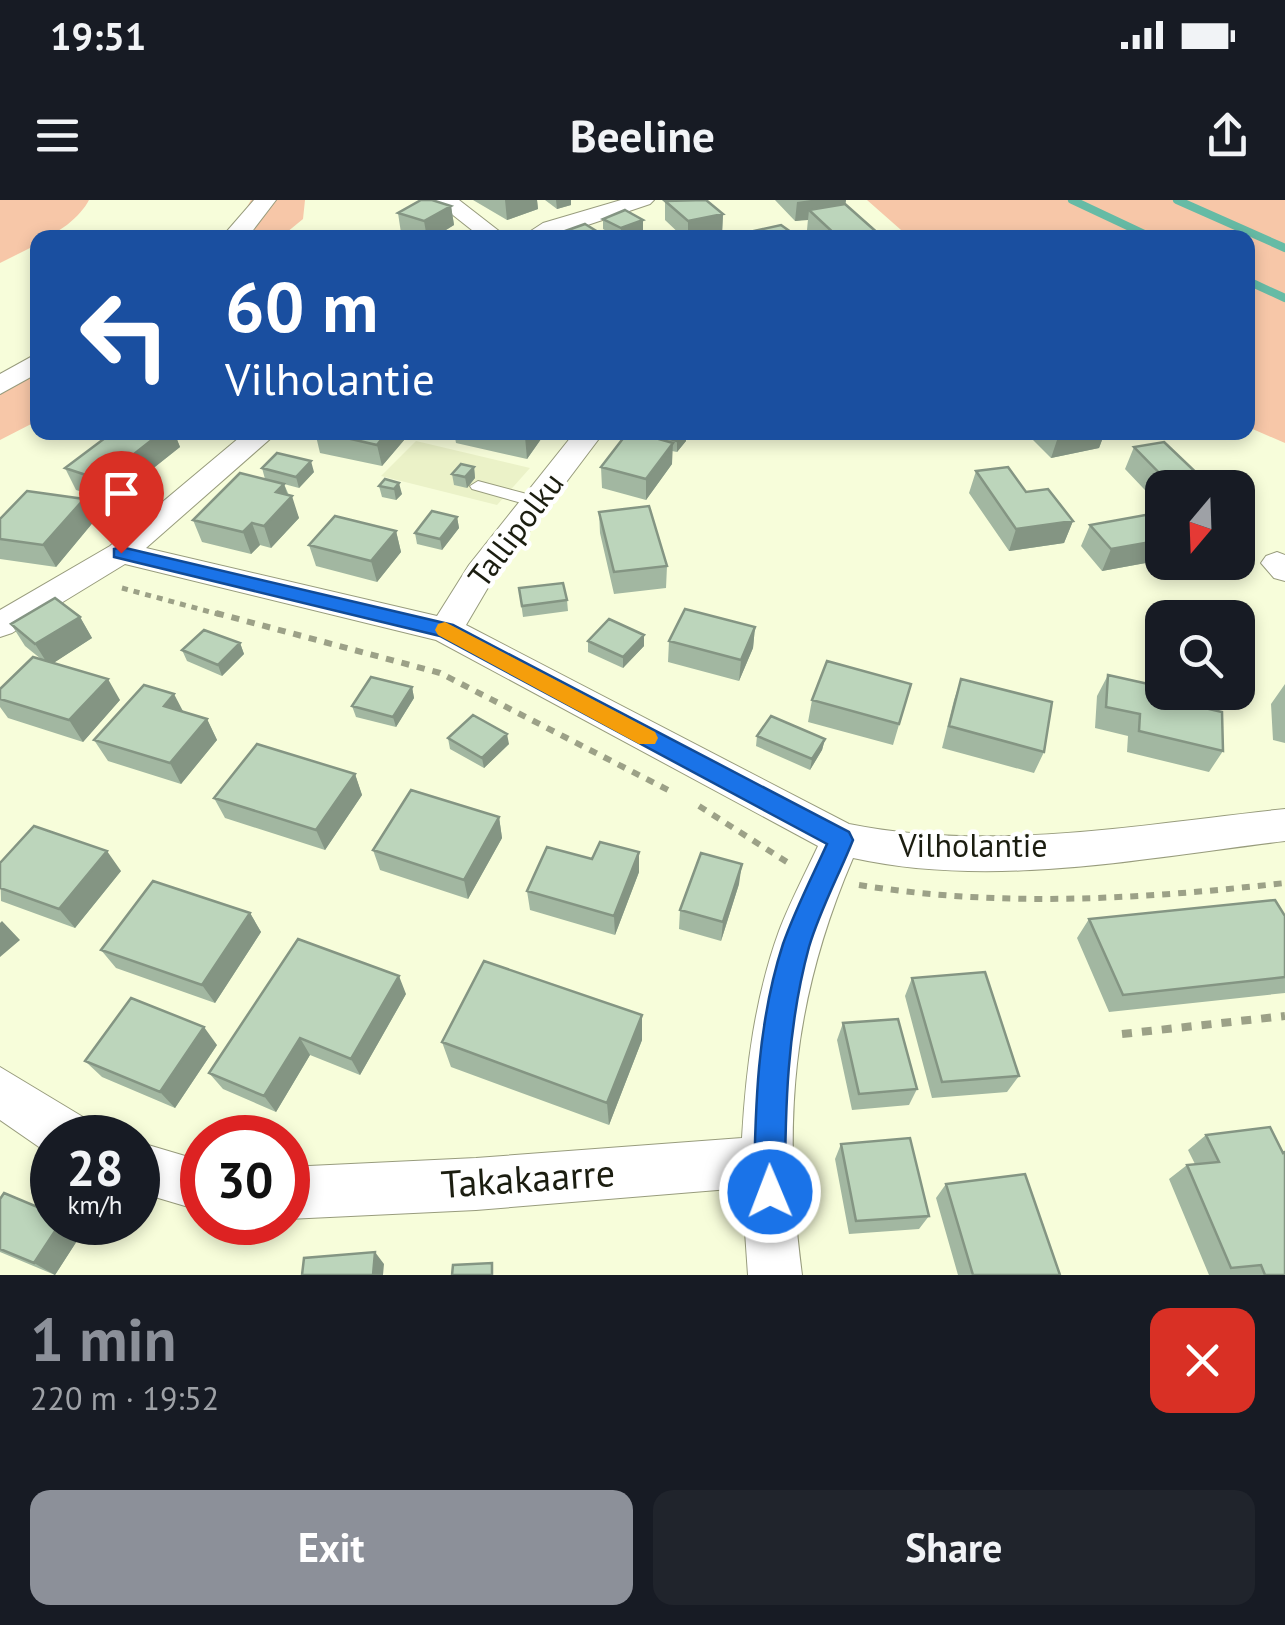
<!DOCTYPE html>
<meta charset="utf-8">
<style>
body{margin:0;font-family:"PT Sans",sans-serif;background:#20242c;color:#f1f3f6;height:100vh;display:flex;flex-direction:column;font-size:38px;white-space:nowrap}
*{box-sizing:border-box;margin:0}
p{font-size:32px;color:#9ea1a6}
.icon{flex:none;width:55px;height:55px;fill:none;stroke:currentColor;stroke-width:2;stroke-linecap:round;stroke-linejoin:round}
.map{position:relative;height:1075px;overflow:hidden}
.panel{display:flex;flex-direction:column;background:#171b24;flex:1}
.panel>*{flex:none}
.hud{position:absolute;left:30px;top:30px;width:1225px;height:210px;border-radius:20px;box-shadow:0 5px 15px #0003;background:#1a4fa0;color:#fff;overflow:hidden}
.needle{width:65px;rotate:199deg}
.buttons{position:absolute;left:1145px;top:270px;display:grid;gap:20px}
.buttons a{display:grid;place-items:center;width:110px;height:110px;border-radius:20px;background:#171b24;box-shadow:0 5px 15px #0003;font-size:50px}
.speed{position:absolute;left:30px;top:915px;display:flex;gap:20px;font-size:50px;font-weight:700;text-align:center}
.speed>*{display:grid;place-content:center;width:130px;height:130px;border-radius:50%;background:#171b24;box-shadow:0 5px 15px #0003;line-height:1}
.speed small{font-size:25px;font-weight:400}
.speed .limit{border:15px solid #d22;background:#fff;color:#111}
.pin{position:absolute;display:grid;place-items:center;width:85px;height:85px;color:#fff;margin:-102px -42px;border-radius:50% 50% 50% 0;rotate:-45deg;box-shadow:0 0 10px #0007}
.pin .icon{rotate:45deg}
.me{position:absolute;width:110px;margin:-55px;rotate:359deg;stroke-linejoin:round;filter:drop-shadow(0 0 8px #0008)}
.turn{display:flex;align-items:center;gap:35px;height:210px;padding:0 30px;font-size:45px}
.turn .icon{width:130px;height:130px;stroke-width:2.5}
.turn b{display:block;font-size:70px;line-height:85px}
.round{display:grid;place-items:center;flex:none;width:105px;height:105px;border-radius:20px;background:#20242c}
.head{display:flex;align-items:center;justify-content:space-between;height:170px;padding:0 30px}
h1{font-size:60px;font-weight:700;line-height:75px;color:#8c9099}
.action{display:flex;gap:20px;margin-top:auto;padding:20px 30px}
.action a{flex:1;height:115px;border-radius:20px;background:#8c9099;color:#fff;font-size:40px;font-weight:700;line-height:115px;text-align:center}
.action a+a{background:#20242c;color:#f1f3f6}
.status{display:flex;justify-content:space-between;align-items:center;height:70px;padding:0 50px;background:#171b24;direction:ltr}
.status svg{height:28px;fill:currentColor}
header{display:flex;justify-content:space-between;align-items:center;height:130px;padding:0 30px;background:#171b24;font-size:45px;font-weight:700}
.map>svg:first-child{display:block}
.built{fill:#ebf2c8}
.green{fill:#f7c7a8}
.lines{fill:none;stroke-linecap:round;stroke-linejoin:round}
.stream{stroke:#66bba5;stroke-width:8}
.lane-casing{stroke:#989c7d;stroke-width:2}
.street-casing{stroke:#989c7d;stroke-width:2}
.path-far2{stroke:#9ca187;stroke-width:5;stroke-dasharray:6 6;stroke-linecap:butt}
.path-far1{stroke:#9ca187;stroke-width:6;stroke-dasharray:8 8;stroke-linecap:butt}
.path{stroke:#9ca187;stroke-width:8;stroke-dasharray:10 10;stroke-linecap:butt}
.lane{fill:#fff;fill-rule:evenodd}
.street{fill:#fff;fill-rule:evenodd}
.wall{fill:#a2b7a1}
.shaded-wall{fill:#849583}
.building{fill:#bcd5bb;stroke:#849583;stroke-width:2.5}
.route{fill:#1a73e8;stroke:#114b97;stroke-width:2.5}
.slow{fill:#f59e0b}
.labels{text-anchor:middle;stroke-width:9;stroke-linejoin:round;paint-order:stroke}
.street-label{font-size:32px;fill:#1b1d10;stroke:#fff}
.near-street-label{font-size:38px;fill:#1b1d10;stroke:#fff}
</style>
<div class="status"><b>19:51</b><svg viewBox="0 0 49 12"><path d="M0 12V9h3v3zM5 12V6h3v6zM10 12V3h3v9zM15 12V0h3v12zM26 1h20v11H26zM47 4h2v5h-2z"/></svg></div>
<header><svg class="icon" aria-label="menu" viewBox="0 0 24 24"><path d="M4 6h16M4 12h16M4 18h16"/></svg>Beeline<svg class="icon" aria-label="share" viewBox="0 0 24 24"><path d="M12 15V3M7 8l5-5 5 5M5 13v7h14v-7"/></svg></header>
<div class="map">
<svg width="1285" height="1075" viewBox="0 0 1285 1075">
<rect width="100%" height="100%" fill="#f7fdda"/>
<!-- built -->
<path class="built" d="M416 241 530 268 497 305 381 276Z"/>
<!-- green -->
<path class="green" d="M0 0H89C81 16 56 37 38 38L36 45 0 63Z
M251 0H305L303 19 281 37 219 38 235 28Z
M867 0H1285V243L1248 227V38L909 37Z
M37 152V221L0 240V176Z"/>
<g class="lines">
<!-- stream -->
<path class="stream" d="M1072 0 1153 38
M1177 0 1285 48
M1248 81 1285 98"/>
<!-- lane casing -->
<g class="lane-casing">
<path id="lane" d="M478 281 542 298 544 302 536 307 472 289 470 286Z"/>
</g>
<!-- street casing -->
<g class="street-casing">
<path id="street" d="M254 0H276L247 38H221Z
M434 0H459L508 38H482Z
M621 0H654L650 4 549 38H520L543 23Z
M38 153V173L0 194V174Z
M246 232H278L146 348 437 416 469 365 575 232H604L493 379 466 425 849 624C991 653 1142 624 1285 609V641C1145 658 993 689 853 658 792 800 782 923 802 1075H748L742 988 476 1010 288 1019V967L476 958 742 938C746 868 755 797 779 731 790 702 805 674 818 646L436 440 125 364 12 433 0 437V410L110 346Z
M1277 352 1285 355V381L1274 378 1261 363 1266 356Z
M0 867 88 920 95 938H52V956L0 920Z
M138 942 202 961V1011L138 992Z"/>
</g>
<!-- path-far2 -->
<path class="path-far2" d="M122 388 225 416"/>
<!-- path-far1 -->
<path class="path-far1" d="M216 413 440 473 670 591
M699 606 790 664
M859 685C1002 708 1142 699 1285 683"/>
<!-- path -->
<path class="path" d="M1122 834 1285 816"/>
<!-- lane -->
<use href="#lane" class="lane"/>
<!-- street -->
<use href="#street" class="street"/>
</g>
<!-- wall -->
<path class="wall" d="M473 0H537L538 9 507 20Z
M545 0H571V5L557 9Z
M775 0H846L845 4 881 38H815L807 30 808 19 795 21Z
M665 1 723 14 722 34 703 38H684L665 20Z
M451 6 454 25 433 38H417L401 33 398 13Z
M603 19 643 30 624 38H554V35H603L610 33 603 29Z
M113 232H174L180 247 112 301 76 290 65 268Z
M315 232H403L405 239 382 266 320 253Z
M454 232H546L527 259 456 243Z
M645 232H686V241L677 252 672 251V264L646 300 602 288 601 267 645 235Z
M1025 232H1105L1099 248 1051 258Z
M1134 247 1206 282 1204 288H1162V308L1125 269Z
M474 267 475 278 467 288 454 285 452 274Z
M262 268 314 272 299 288 284 284 299 318 271 348 260 345 251 354 202 342 193 320 265 279Z
M976 271 1026 292 1073 321 1064 343 1009 351 969 293Z
M385 279 402 294 396 300 382 297 379 286Z
M599 312 667 366 666 388 614 394 600 333Z
M1162 312V360L1102 371 1081 346 1090 325Z
M457 317 459 328 442 350 417 344 415 333Z
M0 319 95 320 56 367 0 359Z
M396 331 401 352 377 382 316 366 309 345Z
M1171 362H1224L1179 371Z
M519 388 567 400 568 411 523 417Z
M80 417 92 438 53 463 120 500 83 542 8 518 0 507V489L41 459 25 446 11 424Z
M755 427 753 448 739 481 668 462 669 441Z
M644 435V446L623 468 588 452V441Z
M240 443 244 454 222 476 187 461 182 450Z
M1108 475 1179 502 1223 551 1209 572 1127 552 1128 536 1095 528 1097 496Z
M961 479 1044 552 1034 573 942 548 954 500Z
M911 484 893 545 808 522 812 500Z
M1285 484V543L1273 540 1271 504Z
M412 487 414 498 396 527 356 517 352 506Z
M1199 492H1227L1220 504 1199 500Z
M184 512 207 519 217 540 181 584 108 561 94 540Z
M757 536 825 539 822 550 810 570 756 546Z
M448 538 509 544 484 568 450 549Z
M355 574 362 595 325 650 225 618 214 598Z
M499 617 502 638 468 699 380 670 373 650Z
M639 652V672L615 735 530 710 527 691 592 659Z
M0 663 121 671 75 728 1 701Z
M739 684 721 741 679 729 680 710Z
M250 713 261 732 215 803 116 768 101 750Z
M1285 716V793L1109 812 1077 738 1089 719Z
M912 778 1019 876 1007 892 932 898 905 796Z
M406 794 360 875 310 855 276 912 223 889 209 873Z
M642 815V840L609 925 451 867 442 842Z
M843 823 917 889 909 905 852 910 837 840Z
M217 845 175 908 102 877 85 861Z
M1206 935 1283 953 1285 1075H1209L1169 979 1187 965 1195 964 1188 950Z
M841 944 929 1016 919 1029 849 1034 835 959Z
M946 984 1060 1075H958L936 998Z
M0 999 52 1022H72L84 1030 55 1075 0 1052Z"/>
<!-- shaded-wall -->
<path class="shaded-wall" d="M505 0H537L538 9 507 20Z
M556 0H571V5L557 9Z
M811 0H846L844 14 809 10 808 20 795 21 797 2Z
M451 6 454 25 433 38H427L424 21Z
M723 14 722 34 703 38H688V21Z
M643 20V30L621 38V28Z
M162 232H174L180 247 112 301 101 280Z
M387 232H403L405 239 382 266 377 245Z
M528 232H546L527 259 525 237Z
M684 232H686V241L677 252V241Z
M1078 232H1105L1099 248 1051 258 1058 237Z
M673 243 672 264 646 300V279Z
M311 261 314 272 299 288 296 277Z
M474 267 475 278 467 288 465 277Z
M1206 282 1204 288H1178Z
M399 283 402 294 396 300 394 289Z
M284 284 289 299 292 296 299 318 271 348 264 326 276 292Z
M84 299 95 320 56 367 43 345Z
M457 317 459 328 442 350 440 339Z
M1073 321 1064 343 1009 351 1016 329Z
M252 323 260 345 251 354 243 332Z
M396 331 401 352 377 382 371 361Z
M1246 339 1238 355V340Z
M1162 340V360L1102 371 1111 349Z
M1183 362H1224L1179 371Z
M80 417 92 438 49 466 35 444Z
M755 427 753 448 739 481 741 460Z
M644 435V446L623 468V457Z
M240 443 244 454 222 476 218 465Z
M108 479 120 500 83 542 69 520Z
M412 487 414 498 396 527 393 517Z
M174 494 185 515 164 506Z
M207 519 217 540 181 584 170 563Z
M507 534 509 544 484 568 482 558Z
M825 539 822 550 810 570 812 559Z
M355 574 362 595 325 650 316 630Z
M499 617 502 638 468 699 464 680Z
M107 651 121 671 75 728 59 709Z
M639 652V672L615 735 614 716Z
M742 664 739 684 721 741 723 722Z
M250 713 261 732 215 803 202 785Z
M2 721 20 740 0 757V723Z
M399 776 406 794 360 875 351 859Z
M642 815V840L609 925 607 903Z
M204 827 217 845 175 908 160 892Z
M300 838 310 855 276 912 264 896Z
M61 1022H72L84 1030 55 1075 34 1063Z
M375 1052 384 1064 383 1075H373Z"/>
<!-- building -->
<path class="building" d="M421 0H432L451 6 424 21 398 13Z
M706 0 723 14 688 21 665 1Z
M845 4 881 36 839 38 809 10Z
M625 10 643 20 621 28 603 19Z
M585 24 603 35 613 32 622 38H558L554 35Z
M781 25 795 35 787 38H762L754 31Z
M113 232H162L101 280 65 268Z
M321 232H387L377 245Z
M502 232H528L525 237Z
M628 232H634L673 243 646 279 601 267Z
M648 232H684L677 241Z
M1054 232H1078L1058 237Z
M1164 242 1206 282 1174 288 1134 247Z
M277 253 311 261 296 277 262 268Z
M461 264 474 267 465 277 452 274Z
M1008 267 1026 292 1048 289 1073 321 1016 329 976 271Z
M240 273 284 284 276 292 292 296 264 326 252 323 243 332 193 320Z
M385 279 399 283 394 289 379 286Z
M27 291 84 299 43 345 0 339V319Z
M649 306 667 366 614 372 599 312Z
M432 311 457 317 440 339 415 333Z
M1162 312V340L1111 349 1090 325Z
M335 316 396 331 371 361 309 345Z
M1238 330 1246 339 1238 340Z
M563 383 567 400 522 406 519 388Z
M55 398 80 417 35 444 11 424Z
M685 409 755 427 741 460 669 441Z
M609 419 644 435 623 457 588 441Z
M204 430 240 443 218 465 182 450Z
M33 457 108 479 69 520 0 499V489Z
M827 461 911 484 899 524 812 500Z
M1108 475 1162 487V492H1179V502L1222 512 1223 551 1139 531 1140 514 1106 507Z
M371 477 412 487 393 517 352 506Z
M961 479 1052 502 1044 552 949 526Z
M144 485 174 494 164 506 207 519 170 563 94 540Z
M473 515 507 534 482 558 448 538Z
M771 516 825 539 812 559 757 536Z
M257 544 355 574 316 630 214 598Z
M411 590 499 617 464 680 373 650Z
M34 626 107 651 59 709 0 688V663Z
M600 642 639 652 614 716 527 691 547 647 592 659Z
M701 653 742 664 723 722 680 710Z
M153 681 250 713 202 785 101 750Z
M1275 700 1285 716V777L1123 795 1089 719Z
M298 739 399 776 351 859 300 838 264 896 209 873Z
M484 761 642 815 607 903 442 842Z
M985 772 1019 876 942 882 912 778Z
M131 798 204 827 160 892 85 861Z
M898 819 917 889 859 894 843 823Z
M1270 927 1283 953 1285 952V1075H1265L1261 1065 1231 1068 1187 965 1219 962 1206 935Z
M910 938 929 1016 856 1021 841 944Z
M1025 974 1060 1075H973L946 984Z
M4 993 52 1013V1022H61L34 1063 0 1049V999Z
M375 1052 373 1075H302L304 1058Z
M492 1063V1075H452L453 1065Z"/>
<!-- route -->
<path class="route" d="M121 347 453 425 849 632 853 640C839 675 820 710 809 747 787 828 785 909 785 992L781 1003 770 1008 758 1003 754 992C755 909 757 824 783 744 795 710 812 677 827 644L440 436 114 357V349Z"/>
<!-- slow -->
<path class="slow" d="M445 422 655 532 658 538 655 544H639L438 435 435 430 438 424Z"/>
<g class="labels">
<!-- street labels -->
<g class="street-label">
<text transform="translate(516 330) rotate(-53)" y="11">Tallipolku</text>
<text x="973" y="657">Vilholantie</text>
</g>
<!-- near-street labels -->
<g class="near-street-label">
<text transform="translate(528 979) rotate(-4)" y="13">Takakaarre</text>
</g>
</g>
</svg>
<div class="buttons">
<a><svg class="needle" viewBox="-14 -14 28 28"><path d="M0-13l5 13h-10z" fill="#e53935"/><path d="M0 13l5-13h-10z" fill="#9ea1a6"/></svg></a>
<a><svg class="icon" aria-label="search" viewBox="0 0 24 24"><circle cx="10" cy="10" r="6"/><path d="M15 15l6 6"/></svg></a>
</div>
<div class="speed"><div>28<small>km/h</small></div><div class="limit">30</div></div>
<div class="pin" style="left:121px;top:353px;background:#d93025"><svg class="icon" aria-label="arrive" viewBox="0 0 24 24"><path d="M6 21V4h12l-3 4 3 4H6"/></svg></div>
<svg class="me" style="left:770px;top:992px" viewBox="-20 -20 40 40"><circle r="17" fill="#1a73e8" stroke="#fff" stroke-width="3"/><path d="M0-11L8 9 0 5-8 9z" fill="#fff"/></svg>
<div class="hud">
<div class="turn"><svg class="icon" aria-label="left" viewBox="0 0 24 24"><path d="M17 20v-9H6M10 6l-5 5 5 5"/></svg><div><b>60 m</b>Vilholantie</div></div>
</div>
</div>
<section class="panel">
<div class="head"><div><h1>1 min</h1><p>220 m · 19:52</p></div><a class="round" style="background:#d93025;color:#fff"><svg class="icon" aria-label="close" viewBox="0 0 24 24"><path d="M6 6l12 12M18 6L6 18"/></svg></a></div>
<div class="action"><a>Exit</a><a>Share</a></div>
</section>
